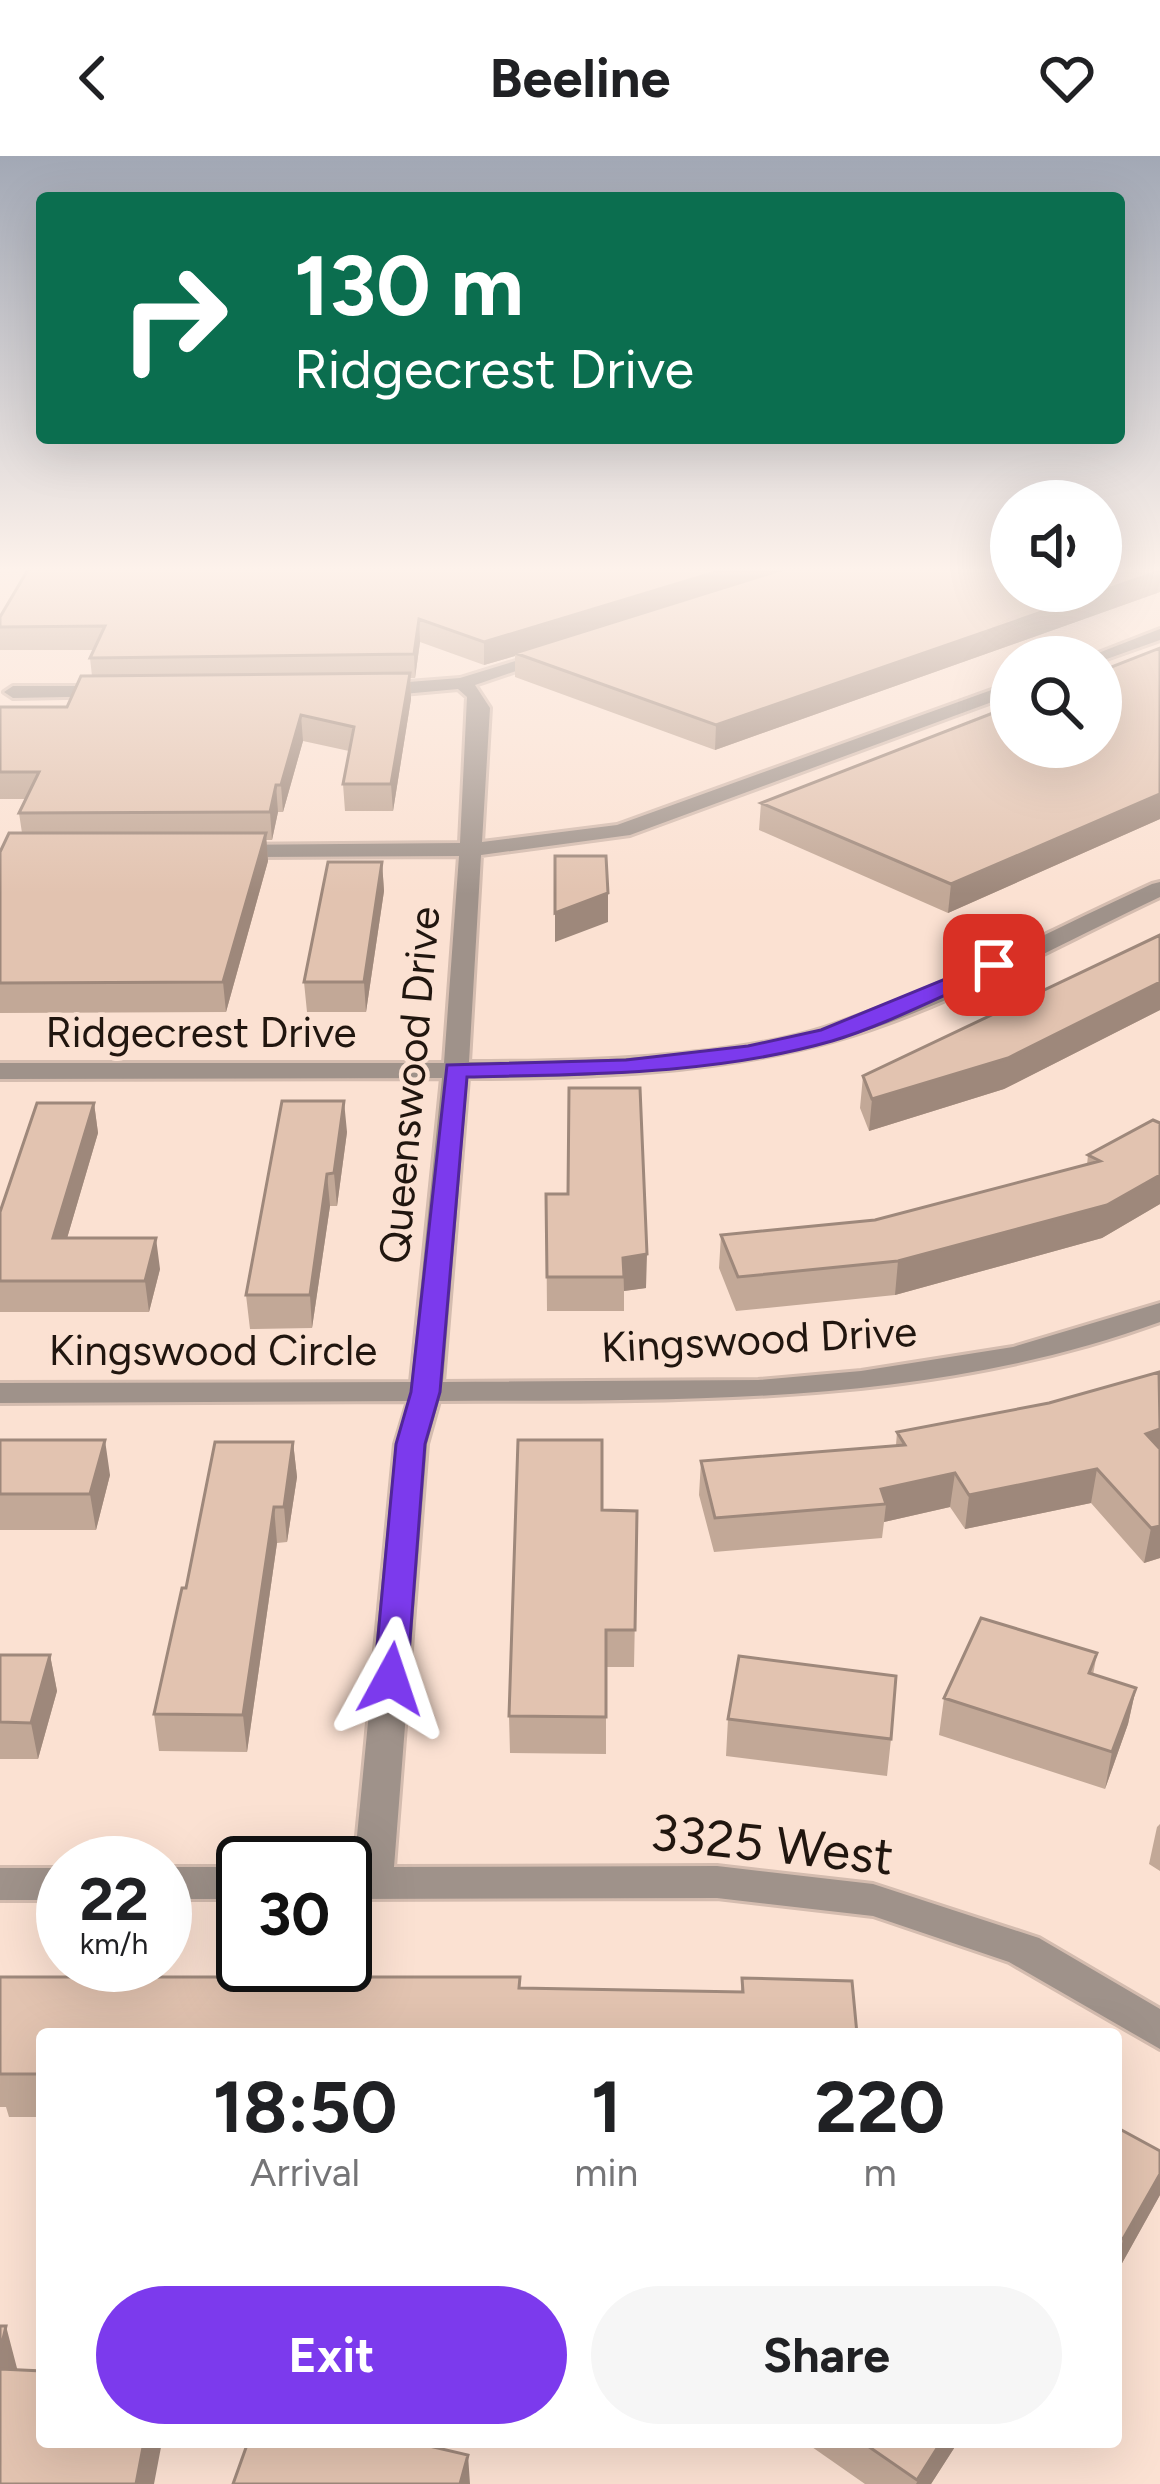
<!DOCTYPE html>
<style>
body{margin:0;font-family:Figtree,sans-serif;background:#f6f6f6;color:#202124;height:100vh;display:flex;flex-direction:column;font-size:45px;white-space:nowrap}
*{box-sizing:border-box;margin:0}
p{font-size:39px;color:#757577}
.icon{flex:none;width:66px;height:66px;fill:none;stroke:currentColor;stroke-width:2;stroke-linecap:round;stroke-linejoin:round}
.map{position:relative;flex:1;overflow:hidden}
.sheet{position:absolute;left:36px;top:1872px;width:1086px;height:420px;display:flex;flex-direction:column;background:#fff;border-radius:12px;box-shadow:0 12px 48px #0002}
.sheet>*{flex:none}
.guide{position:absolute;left:36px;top:36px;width:1089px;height:252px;border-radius:12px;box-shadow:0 12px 48px #0002;background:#0b6e4f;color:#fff;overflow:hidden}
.buttons{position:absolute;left:990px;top:324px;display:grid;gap:24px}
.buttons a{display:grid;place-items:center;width:132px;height:132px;border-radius:50%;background:#fff;box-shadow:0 12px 48px #0002;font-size:60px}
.speed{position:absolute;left:36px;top:1680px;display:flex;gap:24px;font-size:60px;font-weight:700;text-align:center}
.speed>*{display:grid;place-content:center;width:156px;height:156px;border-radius:50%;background:#fff;box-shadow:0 12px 48px #0002;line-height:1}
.speed small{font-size:30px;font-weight:400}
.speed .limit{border:6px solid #111;border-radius:18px;background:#fff;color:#111}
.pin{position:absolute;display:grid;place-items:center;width:102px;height:102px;color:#fff;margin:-51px;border-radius:24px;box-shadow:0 6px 18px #0006}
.me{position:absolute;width:132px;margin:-66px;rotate:5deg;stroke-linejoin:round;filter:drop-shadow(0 0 9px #0008)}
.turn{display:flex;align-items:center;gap:42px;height:252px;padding:0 60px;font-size:54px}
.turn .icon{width:156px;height:156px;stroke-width:2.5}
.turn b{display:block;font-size:84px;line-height:102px}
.eta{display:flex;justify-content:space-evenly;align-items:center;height:204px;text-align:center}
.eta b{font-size:72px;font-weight:700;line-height:84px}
.primary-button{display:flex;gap:24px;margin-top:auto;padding:24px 60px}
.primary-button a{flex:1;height:138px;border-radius:72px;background:#7c3aed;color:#fff;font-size:48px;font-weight:700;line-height:138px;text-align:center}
.primary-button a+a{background:#f6f6f6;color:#202124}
header{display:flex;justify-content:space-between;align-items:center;height:156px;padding:0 60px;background:#fff;font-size:54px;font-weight:700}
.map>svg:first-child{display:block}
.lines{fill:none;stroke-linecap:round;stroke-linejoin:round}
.street-casing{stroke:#d4bcaf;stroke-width:6}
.street{fill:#9f928a;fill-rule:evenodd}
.wall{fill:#c2a897}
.shaded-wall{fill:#9e887b}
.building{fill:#e2c3b0;stroke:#9e887b;stroke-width:3}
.route{fill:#7c3aed;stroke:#51269a;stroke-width:3}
.labels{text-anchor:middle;stroke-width:9;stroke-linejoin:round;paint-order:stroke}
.street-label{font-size:42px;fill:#21160f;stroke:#fbe1d2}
.near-street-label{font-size:51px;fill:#21160f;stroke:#fbe1d2}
</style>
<header><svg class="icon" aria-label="back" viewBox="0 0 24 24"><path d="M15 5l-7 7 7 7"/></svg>Beeline<svg class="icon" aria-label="heart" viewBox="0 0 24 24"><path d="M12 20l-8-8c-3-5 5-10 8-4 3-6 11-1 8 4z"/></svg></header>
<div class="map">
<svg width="1160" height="2328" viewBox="0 0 1160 2328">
<rect width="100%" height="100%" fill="#fbe1d2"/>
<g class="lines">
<!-- street casing -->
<g class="street-casing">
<path id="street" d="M1160 473V484L1101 505V501H1088Z
M545 496 560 500 475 529 490 552 482 686 617 669 1011 527V539L630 679 481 699 469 906C573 906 726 903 824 872 937 835 1045 777 1152 728L1160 726V741C1057 789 940 856 832 885 716 917 588 922 468 922L443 1226 758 1224 861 1215 1013 1191 1160 1147V1166C927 1251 684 1244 439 1245L427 1288 394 1711 717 1710 873 1728 1039 1782 1160 1853V1893L1009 1806 873 1760 717 1742 345 1743V1711H354L395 1288 408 1245 0 1247V1227L411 1226 442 922 0 923V907H444L459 700 228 701 217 695 228 689 460 687 467 541 458 533 370 541 361 535 370 529 460 522Z
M112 530 121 536 119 540 13 542 4 536 13 530Z
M165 1711H243V1743H165Z
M0 1712H63V1744H0Z"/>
</g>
<!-- street -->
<use href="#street" class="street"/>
</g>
<!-- wall -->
<path class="wall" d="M1160 412V436L715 594 515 521V500L484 509 420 486 415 522H410L411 543 393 655H345L343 628 349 595 303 585 283 656H278L272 684H266L268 705 226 856 0 857V696L22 677 19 657 26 643H0V551H67L92 520 90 502 94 494H0V461Z
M761 647 1160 663 948 757 759 674Z
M382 706 384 735 366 856H307L304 826Z
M1160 779V854L1004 933 869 975 860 952 863 920Z
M94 947 98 977 67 1082 160 1113 149 1156H0V1056Z
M1160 967V1048L1102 1082 895 1139 736 1155 719 1112 721 1079 875 1064 1087 1009 1088 999Z
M347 976 337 1050H330L312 1172 250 1173 246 1139Z
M546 1038 646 1132 624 1135V1155H547Z
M1159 1216 1160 1402 1144 1407 1091 1347 965 1373 950 1351 884 1366 882 1382 714 1396 699 1339 701 1305 896 1289 897 1276 1049 1247Z
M0 1284 110 1319 96 1374H0Z
M293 1286 297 1321 287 1386 277 1387 247 1596 159 1595 154 1558 186 1432Z
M602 1354 637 1355 634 1511H606V1598L510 1597 509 1560Z
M1097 1497 1093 1519 1136 1532 1128 1568 1105 1633 939 1579 944 1542Z
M0 1499H50L57 1535 38 1603H0Z
M728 1563 891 1583 887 1620 726 1600Z
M1160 1668V1715L1149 1708 1157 1671Z
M0 1821 741 1836 742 1822 857 1878H42V1961H9L6 1951H0Z
M1116 1971 1160 1995V2039L1116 2118Z
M812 2286H958L931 2328H865L812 2291Z"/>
<!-- shaded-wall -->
<path class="shaded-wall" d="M729 412H800L515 497V500L484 509V486Z
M1160 415V436L715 594 716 569Z
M419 463 420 486 415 522 414 498Z
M410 517 411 543 393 655 391 628Z
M301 559 303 585 283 656 281 629Z
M276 629 278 656 272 684 270 656Z
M1160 638V663L948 757 951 728Z
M266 677 268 705 226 856 223 826Z
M382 706 384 735 366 856 364 826Z
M608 737V766L555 786V757Z
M1160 826V854L1004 933 869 975 872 943Z
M344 945 347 976 337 1050 334 1017Z
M94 947 98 977 58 1113 53 1082Z
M327 1018 330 1050 312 1172 310 1139Z
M1160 1019V1048L1102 1082 895 1139 898 1105Z
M156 1082 160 1113 149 1156 145 1125Z
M647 1098 646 1132 624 1135 623 1102Z
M1160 1273V1305L1146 1278Z
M105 1284 110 1319 96 1374 90 1338Z
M293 1286 297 1321 287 1386 284 1351Z
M1097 1313 1091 1347 965 1373 969 1339Z
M955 1317 950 1351 884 1366 886 1348 881 1333Z
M274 1351 277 1387 247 1596 243 1559Z
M1160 1370V1402L1144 1407 1151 1372Z
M50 1499 57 1535 38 1603 31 1567Z
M1136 1532 1128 1568 1105 1633 1112 1596Z
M1160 2018V2039L1116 2118 1123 2083Z
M6 2170 18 2216 0 2228V2196Z
M144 2286H162L154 2328H136Z
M941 2286H958L931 2328H916Z
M468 2299 470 2328H460Z"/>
<!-- building -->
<path class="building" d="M29 412H729L484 486 419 463 414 498 90 502 105 470 0 471V461Z
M787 412H1011V435H1101V412H1160V415L716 569 515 497Z
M1160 492V638L951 728 761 647 1011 550V591H1101V515Z
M410 517 391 628H343L354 571 301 559 281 629H276L270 656 19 657 39 616H0V551H67L81 520Z
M9 677H266L223 826 0 827V696Z
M555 700H606L608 737 555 757Z
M328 706H382L364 826H304Z
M1160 779V826L1008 902 872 943 863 920Z
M569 932H640L647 1098 623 1102 624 1121H547L546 1038H568Z
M282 945H344L334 1017 327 1018 310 1139H246Z
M37 947H94L53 1082H156L145 1125H0V1056Z
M1153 964 1160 967V1019L1107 1049 898 1105 738 1121 721 1079 875 1064 1100 1005 1088 999Z
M1159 1216 1160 1273 1146 1278 1160 1293V1370L1151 1372 1097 1313 969 1339 955 1317 881 1333 886 1348 715 1362 701 1305 905 1289 897 1276 1049 1247Z
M0 1284H105L90 1338H0Z
M518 1284H602V1354L637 1355 635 1474H606V1561L509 1560Z
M215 1286H293L284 1351H274L243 1559 154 1558 182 1432H186Z
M981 1462 1097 1497 1089 1517 1136 1532 1112 1596 944 1542Z
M0 1499H50L31 1567 0 1566Z
M739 1500 896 1520 891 1583 728 1563Z
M0 1821H520L519 1832 743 1836 742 1822 852 1825 857 1878H42V1918H0Z
M1116 1971 1160 1995V2018L1123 2083 1116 2079Z
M0 2170H6L0 2196Z
M0 2213 42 2215V2286H144L136 2328H0Z
M248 2286H412L468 2299 460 2328H233Z
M862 2286H941L917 2324Z"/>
<!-- sky -->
<linearGradient id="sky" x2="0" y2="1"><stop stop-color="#a2a8b5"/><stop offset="0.56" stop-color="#fdf2eb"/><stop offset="1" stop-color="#fdf2eb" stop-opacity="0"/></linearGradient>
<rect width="1160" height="738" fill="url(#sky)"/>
<!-- route -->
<path class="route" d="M994 803 1002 805V814C946 837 889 868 832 885 713 919 589 918 467 921L440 1236 425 1288 407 1523 403 1532H379L374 1523 396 1288 411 1236 447 909 626 904 748 890 821 874Z"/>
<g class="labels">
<!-- street labels -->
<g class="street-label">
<text x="201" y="891">Ridgecrest Drive</text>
<text transform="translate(409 929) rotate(-85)" y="15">Queenswood Drive</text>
<text transform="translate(759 1183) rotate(-3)" y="15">Kingswood Drive</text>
<text x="213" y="1209">Kingswood Circle</text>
</g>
<!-- near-street labels -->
<g class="near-street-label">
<text transform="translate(772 1688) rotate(6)" y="18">3325 West</text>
</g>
</g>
</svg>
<div class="buttons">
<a><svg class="icon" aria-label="sound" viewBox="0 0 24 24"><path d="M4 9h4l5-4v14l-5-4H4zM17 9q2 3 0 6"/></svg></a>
<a><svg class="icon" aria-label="search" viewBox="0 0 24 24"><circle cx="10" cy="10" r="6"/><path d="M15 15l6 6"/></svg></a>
</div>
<div class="speed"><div>22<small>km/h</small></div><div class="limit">30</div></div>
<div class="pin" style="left:994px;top:809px;background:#d93025"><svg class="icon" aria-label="arrive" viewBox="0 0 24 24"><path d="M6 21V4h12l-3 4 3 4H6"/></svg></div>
<svg class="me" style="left:391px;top:1523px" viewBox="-20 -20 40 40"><path d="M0-17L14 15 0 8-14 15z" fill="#7c3aed" stroke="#fff" stroke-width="4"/></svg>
<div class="guide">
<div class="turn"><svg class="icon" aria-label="right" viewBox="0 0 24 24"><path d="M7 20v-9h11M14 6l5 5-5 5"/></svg><div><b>130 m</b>Ridgecrest Drive</div></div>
</div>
<section class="sheet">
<div class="eta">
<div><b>18:50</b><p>Arrival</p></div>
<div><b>1</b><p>min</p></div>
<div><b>220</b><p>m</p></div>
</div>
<div class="primary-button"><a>Exit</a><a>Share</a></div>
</section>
</div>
